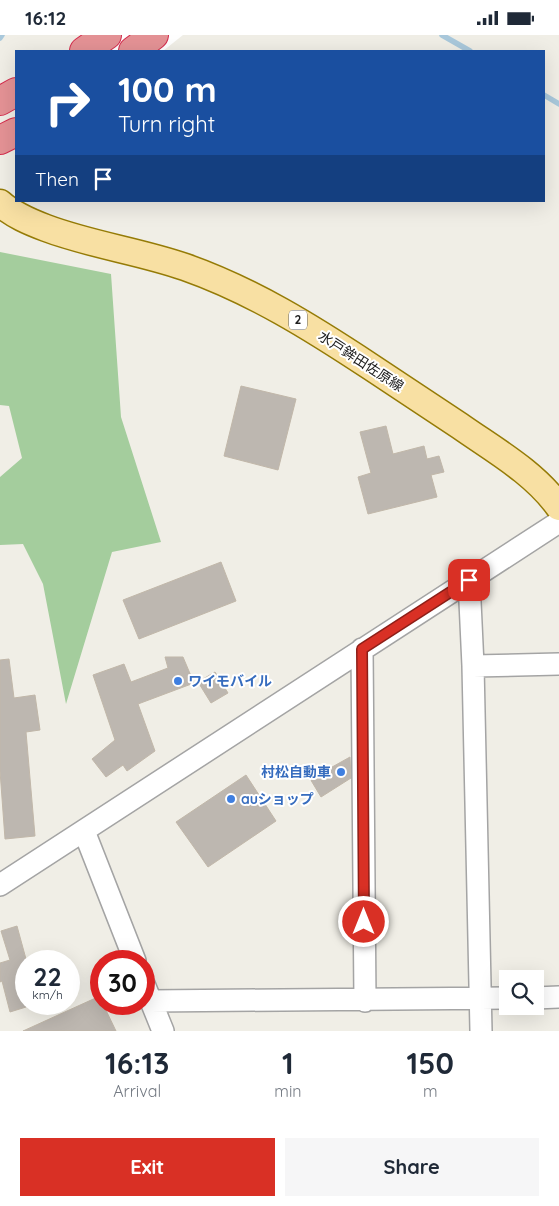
<!DOCTYPE html>
<meta charset="utf-8">
<style>
body{margin:0;font-family:Quicksand,"Noto Sans JP",sans-serif;background:#f6f6f7;color:#1f2937;height:100vh;display:flex;flex-direction:column;font-size:19px;white-space:nowrap}
*{box-sizing:border-box;margin:0}
p{font-size:16px;color:#747a83}
.icon{flex:none;width:28px;height:28px;fill:none;stroke:currentColor;stroke-width:2;stroke-linecap:round;stroke-linejoin:round}
.map{position:relative;height:996px;overflow:hidden}
.details{display:flex;flex-direction:column;background:#fff;flex:1}
.details>*{flex:none}
.top-card{position:absolute;left:15px;top:15px;width:530px;height:152px;border-radius:0px;box-shadow:0 5px 20px #0002;background:#1a4fa0;color:#fff;overflow:hidden}
.fabs{position:absolute;left:499px;top:935px;display:grid;gap:10px}
.fabs a{display:grid;place-items:center;width:45px;height:45px;border-radius:0px;background:#fff;box-shadow:0 5px 20px #0002;font-size:25px}
.speed{position:absolute;left:15px;top:915px;display:flex;gap:10px;font-size:25px;font-weight:700;text-align:center}
.speed>*{display:grid;place-content:center;width:65px;height:65px;border-radius:50%;background:#fff;box-shadow:0 5px 20px #0002;line-height:1}
.speed small{font-size:12px;font-weight:400}
.speed .limit{border:8px solid #d22;background:#fff;color:#111}
.pin{position:absolute;display:grid;place-items:center;width:42px;height:42px;color:#fff;margin:-21px;border-radius:10px;box-shadow:0 2px 8px #0006}
.me{position:absolute;width:55px;margin:-28px;rotate:0deg;stroke-linejoin:round;filter:drop-shadow(0 0 4px #0008)}
.turn{display:flex;align-items:center;gap:18px;height:105px;padding:0 20px;font-size:22px}
.turn .icon{width:65px;height:65px;stroke-width:2.5}
.turn b{display:block;font-size:35px;line-height:42px}
.then{display:flex;align-items:center;height:48px;padding:0 20px;background:#0003;gap:10px;font-size:19px}
.eta{display:flex;justify-content:space-evenly;align-items:center;height:85px;text-align:center}
.eta b{font-size:30px;font-weight:700;line-height:35px}
.cta{display:flex;gap:10px;margin-top:auto;padding:10px 20px}
.cta a{flex:1;height:58px;border-radius:0px;background:#d93025;color:#fff;font-size:20px;font-weight:700;line-height:58px;text-align:center}
.cta a+a{background:#f6f6f7;color:#1f2937}
.status{display:flex;justify-content:space-between;align-items:center;height:35px;padding:0 25px;background:#fff;direction:ltr}
.status svg{height:14px;fill:currentColor}
.map>svg:first-child{display:block}
.forest{fill:#a4cd9d}
.pier{fill:#fff}
.lines{fill:none;stroke-linecap:round;stroke-linejoin:round}
.stream{stroke:#a9c8db;stroke-width:5.5}
.building{fill:#bdb7b0;stroke:#c1b7a9}
.minor-casing{stroke:#a4a4a4;stroke-width:24}
.major-casing{stroke:#957b06;stroke-width:29}
.highway-casing{stroke:#d42d4d;stroke-width:30}
.minor{stroke:#fff;stroke-width:21}
.major{stroke:#f8e0a3;stroke-width:26}
.highway{stroke:#e49295;stroke-width:28}
.route-casing{stroke:#8d1f18;stroke-width:12}
.route{stroke:#d93025;stroke-width:9}
.shop-dot{fill:#3f7fe0;stroke:#fff;stroke-width:2}
.labels{text-anchor:middle;stroke-width:4;stroke-linejoin:round;paint-order:stroke}
.shield{fill:#fff;stroke:#636363;stroke-width:1}
.shield-label{font-size:12px;font-weight:bold;fill:#202020}
.street-label{font-size:14px;fill:#202020;stroke:#fff}
.shop-label{font-size:14px;font-weight:bold;fill:#366cbe;stroke:#fff;text-anchor:start}
</style>
<div class="status"><b>16:12</b><svg viewBox="0 0 49 12"><path d="M0 12V9h3v3zM5 12V6h3v6zM10 12V3h3v9zM15 12V0h3v12zM26 1h20v11H26zM47 4h2v5h-2z"/></svg></div>
<div class="map">
<svg width="559" height="996" viewBox="0 0 559 996">
<rect width="100%" height="100%" fill="#f0eee6"/>
<!-- forest -->
<path class="forest" d="M0 217 111 239 121 382 161 507 112 517 66 669 43 549 23 509 0 510V442L22 423 9 371 0 370Z"/>
<!-- pier -->
<path class="pier" d="M80 0H183L163 16H91Z"/>
<g class="lines">
<!-- stream -->
<path class="stream" d="M442 0 470 16
M0 3 2 0
M544 60 559 69"/>
</g>
<!-- building -->
<path class="building" d="M241 351 296 364 278 435 224 421Z
M386 391 393 419 424 411 427 424 439 421 444 437 431 440 437 462 368 479 358 442 371 438 360 397Z
M221 527 236 566 139 604 123 565Z
M165 622H183L194 648 138 669 155 716 127 736 123 730 106 742 92 724 115 705 93 640 124 629 131 647 168 633Z
M9 624 14 663 35 660 40 695 26 697 35 801 5 804 0 736V625Z
M215 637 228 658 211 668 198 647Z
M350 722 351 743 321 762 309 742 323 733 325 736Z
M246 740 276 786 208 832 176 787Z
M17 891 26 924V972L10 977 2 946 0 947V928L10 925 1 896Z
M100 961 101 969H103L116 996H23Z"/>
<g class="lines">
<!-- minor casing -->
<g class="minor-casing">
<path id="minor" d="M469 545 473 631 481 996
M362 614 365 966
M473 631 559 629
M84 796 135 926
M0 850 559 487
M144 949 163 996
M535 963 559 962
M150 966 508 963"/>
</g>
<!-- major casing -->
<g class="major-casing">
<path id="major" d="M0 168C13 180 30 187 46 193 91 210 139 216 185 232 253 256 312 293 371 332 401 352 430 371 460 391 494 415 534 437 559 472"/>
</g>
<!-- highway casing -->
<g class="highway-casing">
<path id="highway" d="M84 16 107 0
M133 16 154 0
M0 66 16 57
M0 105 16 97"/>
</g>
<!-- minor -->
<use href="#minor" class="minor"/>
<!-- major -->
<use href="#major" class="major"/>
<!-- highway -->
<use href="#highway" class="highway"/>
</g>
<g class="lines">
<!-- route casing -->
<g class="route-casing">
<path id="route" d="M364 887 362 614 469 545"/>
</g>
<!-- route -->
<use href="#route" class="route"/>
</g>
<!-- markers -->
<g class="shop-dot">
<circle cx="178" cy="646" r="5"/>
<circle cx="341" cy="737" r="5"/>
<circle cx="231" cy="764" r="5"/>
</g>
<g class="labels">
<!-- shield labels -->
<rect class="shield" x="289" y="275.5" width="18" height="19" rx="4"/>
<g class="shield-label">
<text x="298" y="289">2</text>
</g>
<!-- street labels -->
<g class="street-label">
<text transform="translate(361 326) rotate(33)" y="5">水戸鉾田佐原線</text>
</g>
<!-- shop labels -->
<g class="shop-label">
<text x="188" y="651">ワイモバイル</text>
<text x="331" y="742" text-anchor="end">村松自動車</text>
<text x="241" y="769">auショップ</text>
</g>
</g>
</svg>
<div class="fabs">
<a><svg class="icon" aria-label="search" viewBox="0 0 24 24"><circle cx="10" cy="10" r="6"/><path d="M15 15l6 6"/></svg></a>
</div>
<div class="speed"><div>22<small>km/h</small></div><div class="limit">30</div></div>
<div class="pin" style="left:469px;top:545px;background:#d93025"><svg class="icon" aria-label="arrive" viewBox="0 0 24 24"><path d="M6 21V4h12l-3 4 3 4H6"/></svg></div>
<svg class="me" style="left:364px;top:887px" viewBox="-20 -20 40 40"><circle r="17" fill="#d93025" stroke="#fff" stroke-width="3"/><path d="M0-11L8 9 0 5-8 9z" fill="#fff"/></svg>
<div class="top-card">
<div class="turn"><svg class="icon" aria-label="right" viewBox="0 0 24 24"><path d="M7 20v-9h11M14 6l5 5-5 5"/></svg><div><b>100 m</b>Turn right</div></div>
<div class="then">Then<svg class="icon" aria-label="arrive" viewBox="0 0 24 24"><path d="M6 21V4h12l-3 4 3 4H6"/></svg></div>
</div>
</div>
<section class="details">
<div class="eta">
<div><b>16:13</b><p>Arrival</p></div>
<div><b>1</b><p>min</p></div>
<div><b>150</b><p>m</p></div>
</div>
<div class="cta"><a>Exit</a><a>Share</a></div>
</section>
